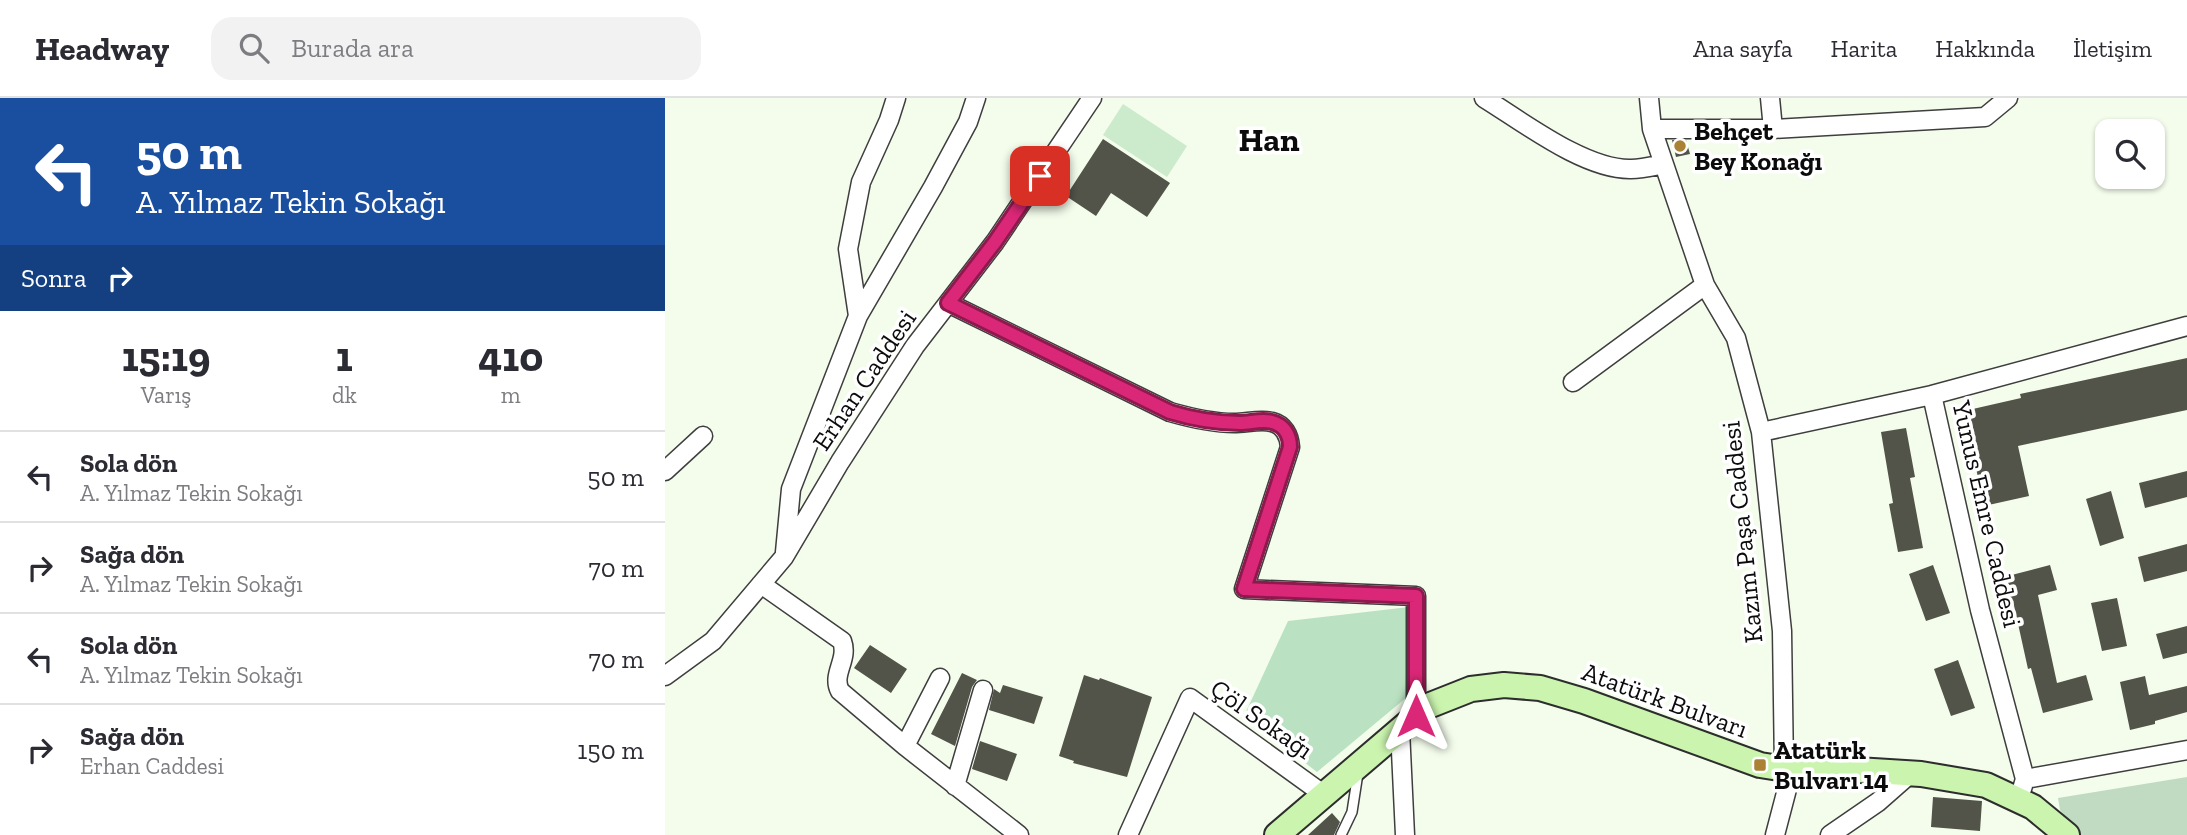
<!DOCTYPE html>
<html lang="tr">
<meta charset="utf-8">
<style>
body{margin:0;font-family:"Zilla Slab",serif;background:#f2f2f3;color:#2b2b33;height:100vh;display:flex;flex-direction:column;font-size:26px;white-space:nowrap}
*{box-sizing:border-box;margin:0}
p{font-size:23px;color:#7c7c81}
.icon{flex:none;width:38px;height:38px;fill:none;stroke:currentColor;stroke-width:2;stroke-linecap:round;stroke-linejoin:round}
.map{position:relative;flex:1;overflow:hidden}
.details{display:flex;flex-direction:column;background:#fff;width:665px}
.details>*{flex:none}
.banner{background:#1a4fa0;color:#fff;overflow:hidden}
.buttons{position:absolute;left:1430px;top:21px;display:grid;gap:14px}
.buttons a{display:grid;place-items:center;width:70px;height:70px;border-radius:14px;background:#fff;box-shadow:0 2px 5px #0004;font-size:35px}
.pin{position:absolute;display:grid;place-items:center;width:60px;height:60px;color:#fff;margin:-30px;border-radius:14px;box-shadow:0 4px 10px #0006}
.me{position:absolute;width:77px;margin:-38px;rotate:0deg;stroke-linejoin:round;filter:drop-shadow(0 0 5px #0008)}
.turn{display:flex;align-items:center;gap:24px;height:147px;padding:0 21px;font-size:32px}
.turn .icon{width:91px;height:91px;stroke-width:2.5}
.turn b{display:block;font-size:49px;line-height:60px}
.then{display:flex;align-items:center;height:66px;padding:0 21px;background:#0003;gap:14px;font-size:26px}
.eta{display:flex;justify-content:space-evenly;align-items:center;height:119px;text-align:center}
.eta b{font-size:42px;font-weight:800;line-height:49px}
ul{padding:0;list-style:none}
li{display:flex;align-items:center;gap:21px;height:91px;padding:0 21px;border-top:2px solid #e1e1e2}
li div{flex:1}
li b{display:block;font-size:26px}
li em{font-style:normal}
header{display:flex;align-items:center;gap:42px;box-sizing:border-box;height:98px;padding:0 35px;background:#fff;border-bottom:2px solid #e1e1e2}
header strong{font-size:33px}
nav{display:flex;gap:38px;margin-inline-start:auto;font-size:24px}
.search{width:490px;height:63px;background:#f2f2f3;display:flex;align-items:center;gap:18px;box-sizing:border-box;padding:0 24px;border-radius:21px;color:#7c7c81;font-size:26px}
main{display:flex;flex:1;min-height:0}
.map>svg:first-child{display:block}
.green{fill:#bae2c2}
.cemetery{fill:#c0dbc1}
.pitch{fill:#cbebcc}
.building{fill:#525349}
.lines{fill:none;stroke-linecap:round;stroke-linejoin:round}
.lane-casing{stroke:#3e3e3e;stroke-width:12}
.street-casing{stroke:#3e3e3e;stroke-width:21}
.secondary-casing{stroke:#2d2d2d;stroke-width:28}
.lane{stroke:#fff;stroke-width:9}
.street{stroke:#fff;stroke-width:18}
.secondary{stroke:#cbf5af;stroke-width:24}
.route-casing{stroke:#8e194d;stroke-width:18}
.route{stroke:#db2777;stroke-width:12}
.poi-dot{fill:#aa8135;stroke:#fff;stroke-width:2.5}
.labels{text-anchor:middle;stroke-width:7;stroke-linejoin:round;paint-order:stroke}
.poi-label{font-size:26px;font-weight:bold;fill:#0b0b0b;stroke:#fff;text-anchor:start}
.street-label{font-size:26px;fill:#0b0b0b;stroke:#fff}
.district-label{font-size:33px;font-weight:bold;fill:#0b0b0b;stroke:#fff}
</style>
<header>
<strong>Headway</strong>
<div class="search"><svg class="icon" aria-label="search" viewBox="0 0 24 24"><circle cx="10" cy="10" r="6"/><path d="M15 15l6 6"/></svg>Burada ara</div>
<nav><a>Ana sayfa</a><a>Harita</a><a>Hakkında</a><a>İletişim</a></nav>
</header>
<main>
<section class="details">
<div class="banner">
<div class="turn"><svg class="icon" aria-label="left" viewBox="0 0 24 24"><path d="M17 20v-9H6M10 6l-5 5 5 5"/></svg><div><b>50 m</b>A. Yılmaz Tekin Sokağı</div></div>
<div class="then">Sonra<svg class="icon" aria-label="right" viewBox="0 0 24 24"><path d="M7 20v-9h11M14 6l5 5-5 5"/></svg></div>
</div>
<div class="eta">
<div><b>15:19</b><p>Varış</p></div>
<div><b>1</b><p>dk</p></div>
<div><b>410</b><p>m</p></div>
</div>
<ul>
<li><svg class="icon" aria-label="left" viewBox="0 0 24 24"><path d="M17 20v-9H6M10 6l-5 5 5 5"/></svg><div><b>Sola dön</b><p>A. Yılmaz Tekin Sokağı</p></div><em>50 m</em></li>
<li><svg class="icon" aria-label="right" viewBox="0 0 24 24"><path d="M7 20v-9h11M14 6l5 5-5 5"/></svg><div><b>Sağa dön</b><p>A. Yılmaz Tekin Sokağı</p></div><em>70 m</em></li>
<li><svg class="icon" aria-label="left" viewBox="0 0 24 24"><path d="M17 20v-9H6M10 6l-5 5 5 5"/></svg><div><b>Sola dön</b><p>A. Yılmaz Tekin Sokağı</p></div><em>70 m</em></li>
<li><svg class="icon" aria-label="right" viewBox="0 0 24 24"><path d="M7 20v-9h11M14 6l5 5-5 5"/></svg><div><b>Sağa dön</b><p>Erhan Caddesi</p></div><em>150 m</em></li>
</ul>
</section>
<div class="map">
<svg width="1522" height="737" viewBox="0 0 1522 737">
<rect width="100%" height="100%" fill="#f4fdec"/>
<!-- green -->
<path class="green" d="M744 509 742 599 652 674 579 618 623 523Z"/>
<!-- cemetery -->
<path class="cemetery" d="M1522 679V737H1416L1395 712 1393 700Z"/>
<!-- pitch -->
<path class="pitch" d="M458 6 522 48 502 79 438 37Z"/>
<!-- building -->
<path class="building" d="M438 41 505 85 482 119 446 95 431 118 401 98Z
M1007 42H1021L1025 56 1011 59Z
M1522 260V312L1353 348 1364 398 1319 408 1299 313 1356 300 1355 296Z
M1241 330 1250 379 1245 380 1258 450 1233 454 1224 406 1228 405 1216 334Z
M1522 373V399L1480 410 1474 385Z
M1446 393 1459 440 1435 448 1421 401Z
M1522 446V473L1479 484 1473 459Z
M1268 467 1285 515 1261 523 1244 476Z
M1385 467 1392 492 1373 497 1392 585 1421 577 1428 602 1378 615 1366 570 1363 571 1348 503 1342 505 1335 480Z
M1452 500 1462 548 1437 553 1426 505Z
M1522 528V555L1498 561 1491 536Z
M205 547 242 571 226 595 189 570Z
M1293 562 1310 610 1286 618 1269 571Z
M297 575 312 582 307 589 290 648 266 636Z
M419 577 434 582 435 580 487 599 462 679 408 665 409 663 394 658Z
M1480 578 1484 597 1522 588V614L1490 623V626L1465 632 1455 584Z
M338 587 378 599 369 626 324 612 329 591 335 595Z
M315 643 352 656 342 683 307 671Z
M1268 699 1317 703 1315 733 1266 729Z
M667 715 675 724 669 737H643Z"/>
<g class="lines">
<!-- lane casing -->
<g class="lane-casing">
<path id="lane" d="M676 737 687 714 693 675"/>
</g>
<!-- street casing -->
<g class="street-casing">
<path id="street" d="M819 0C858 24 920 72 966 71 977 71 989 68 999 66
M984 0 987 31 1040 187 1071 240 1096 334 1117 533 1119 671
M1105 0 1108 31
M987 31H1108L1320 19 1343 0
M283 205 505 314C526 320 547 325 569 325 581 325 596 321 607 324 619 327 624 337 625 349L579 491 751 498V618
M193 218 183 151 196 84 224 22 231 0
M908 284 1040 187
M1096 334 1267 297
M0 373 38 338
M120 454 126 391 193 218 268 89 303 24 311 0
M96 486 177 543C184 562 166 576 175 593L240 648 354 737
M0 578 48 543 119 459 175 364 250 248 330 144 427 0
M735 632 740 737
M240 648 275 580
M1360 681 1315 512 1267 297 1522 228
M290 688 318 592
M1357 691 1360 681 1522 652
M463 737 525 600 658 696
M1110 737 1127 672
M1165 737 1213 704 1246 675"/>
</g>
<!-- secondary casing -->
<g class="secondary-casing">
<path id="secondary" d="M612 737 763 608 806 591 839 587 875 590 919 603 1095 667 1127 672H1192L1256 676 1321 687 1368 709 1402 737"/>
</g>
<!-- lane -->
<use href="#lane" class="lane"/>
<!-- street -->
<use href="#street" class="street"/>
<!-- secondary -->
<use href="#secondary" class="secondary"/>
</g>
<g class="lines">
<!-- route casing -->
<g class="route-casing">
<path id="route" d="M375 78 330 144 283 205 505 314C528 321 551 325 575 325 585 325 597 321 607 324 619 327 625 337 625 349L579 491 751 498V618"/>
</g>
<!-- route -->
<use href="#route" class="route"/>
</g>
<!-- markers -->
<g class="poi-dot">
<circle cx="1015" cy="48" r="7"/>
<rect x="1088" y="660" width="14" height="14" rx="3.5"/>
</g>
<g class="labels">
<!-- poi labels -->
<g class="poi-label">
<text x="1029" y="42">Behçet<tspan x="1029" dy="30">Bey Konağı</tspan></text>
<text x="1109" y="661">Atatürk<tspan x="1109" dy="30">Bulvarı 14</tspan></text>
</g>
<!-- street labels -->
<g class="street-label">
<text transform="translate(199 282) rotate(-56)" y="9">Erhan Caddesi</text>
<text transform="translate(1322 416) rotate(77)" y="9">Yunus Emre Caddesi</text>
<text transform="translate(1077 434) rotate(-96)" y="9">Kazım Paşa Caddesi</text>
<text transform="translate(1000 602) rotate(20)" y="9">Atatürk Bulvarı</text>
<text transform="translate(597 621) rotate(35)" y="9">Çöl Sokağı</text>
</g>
<!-- district labels -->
<g class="district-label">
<text x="604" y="53">Han</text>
</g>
</g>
</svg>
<div class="buttons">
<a><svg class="icon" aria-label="search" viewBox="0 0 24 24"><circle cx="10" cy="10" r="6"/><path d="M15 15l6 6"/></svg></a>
</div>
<div class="pin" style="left:375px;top:78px;background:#d93025"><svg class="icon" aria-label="arrive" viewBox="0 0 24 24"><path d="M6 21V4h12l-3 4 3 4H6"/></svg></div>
<svg class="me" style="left:751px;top:618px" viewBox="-20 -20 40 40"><path d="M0-17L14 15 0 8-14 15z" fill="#db2777" stroke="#fff" stroke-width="4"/></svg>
</div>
</main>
